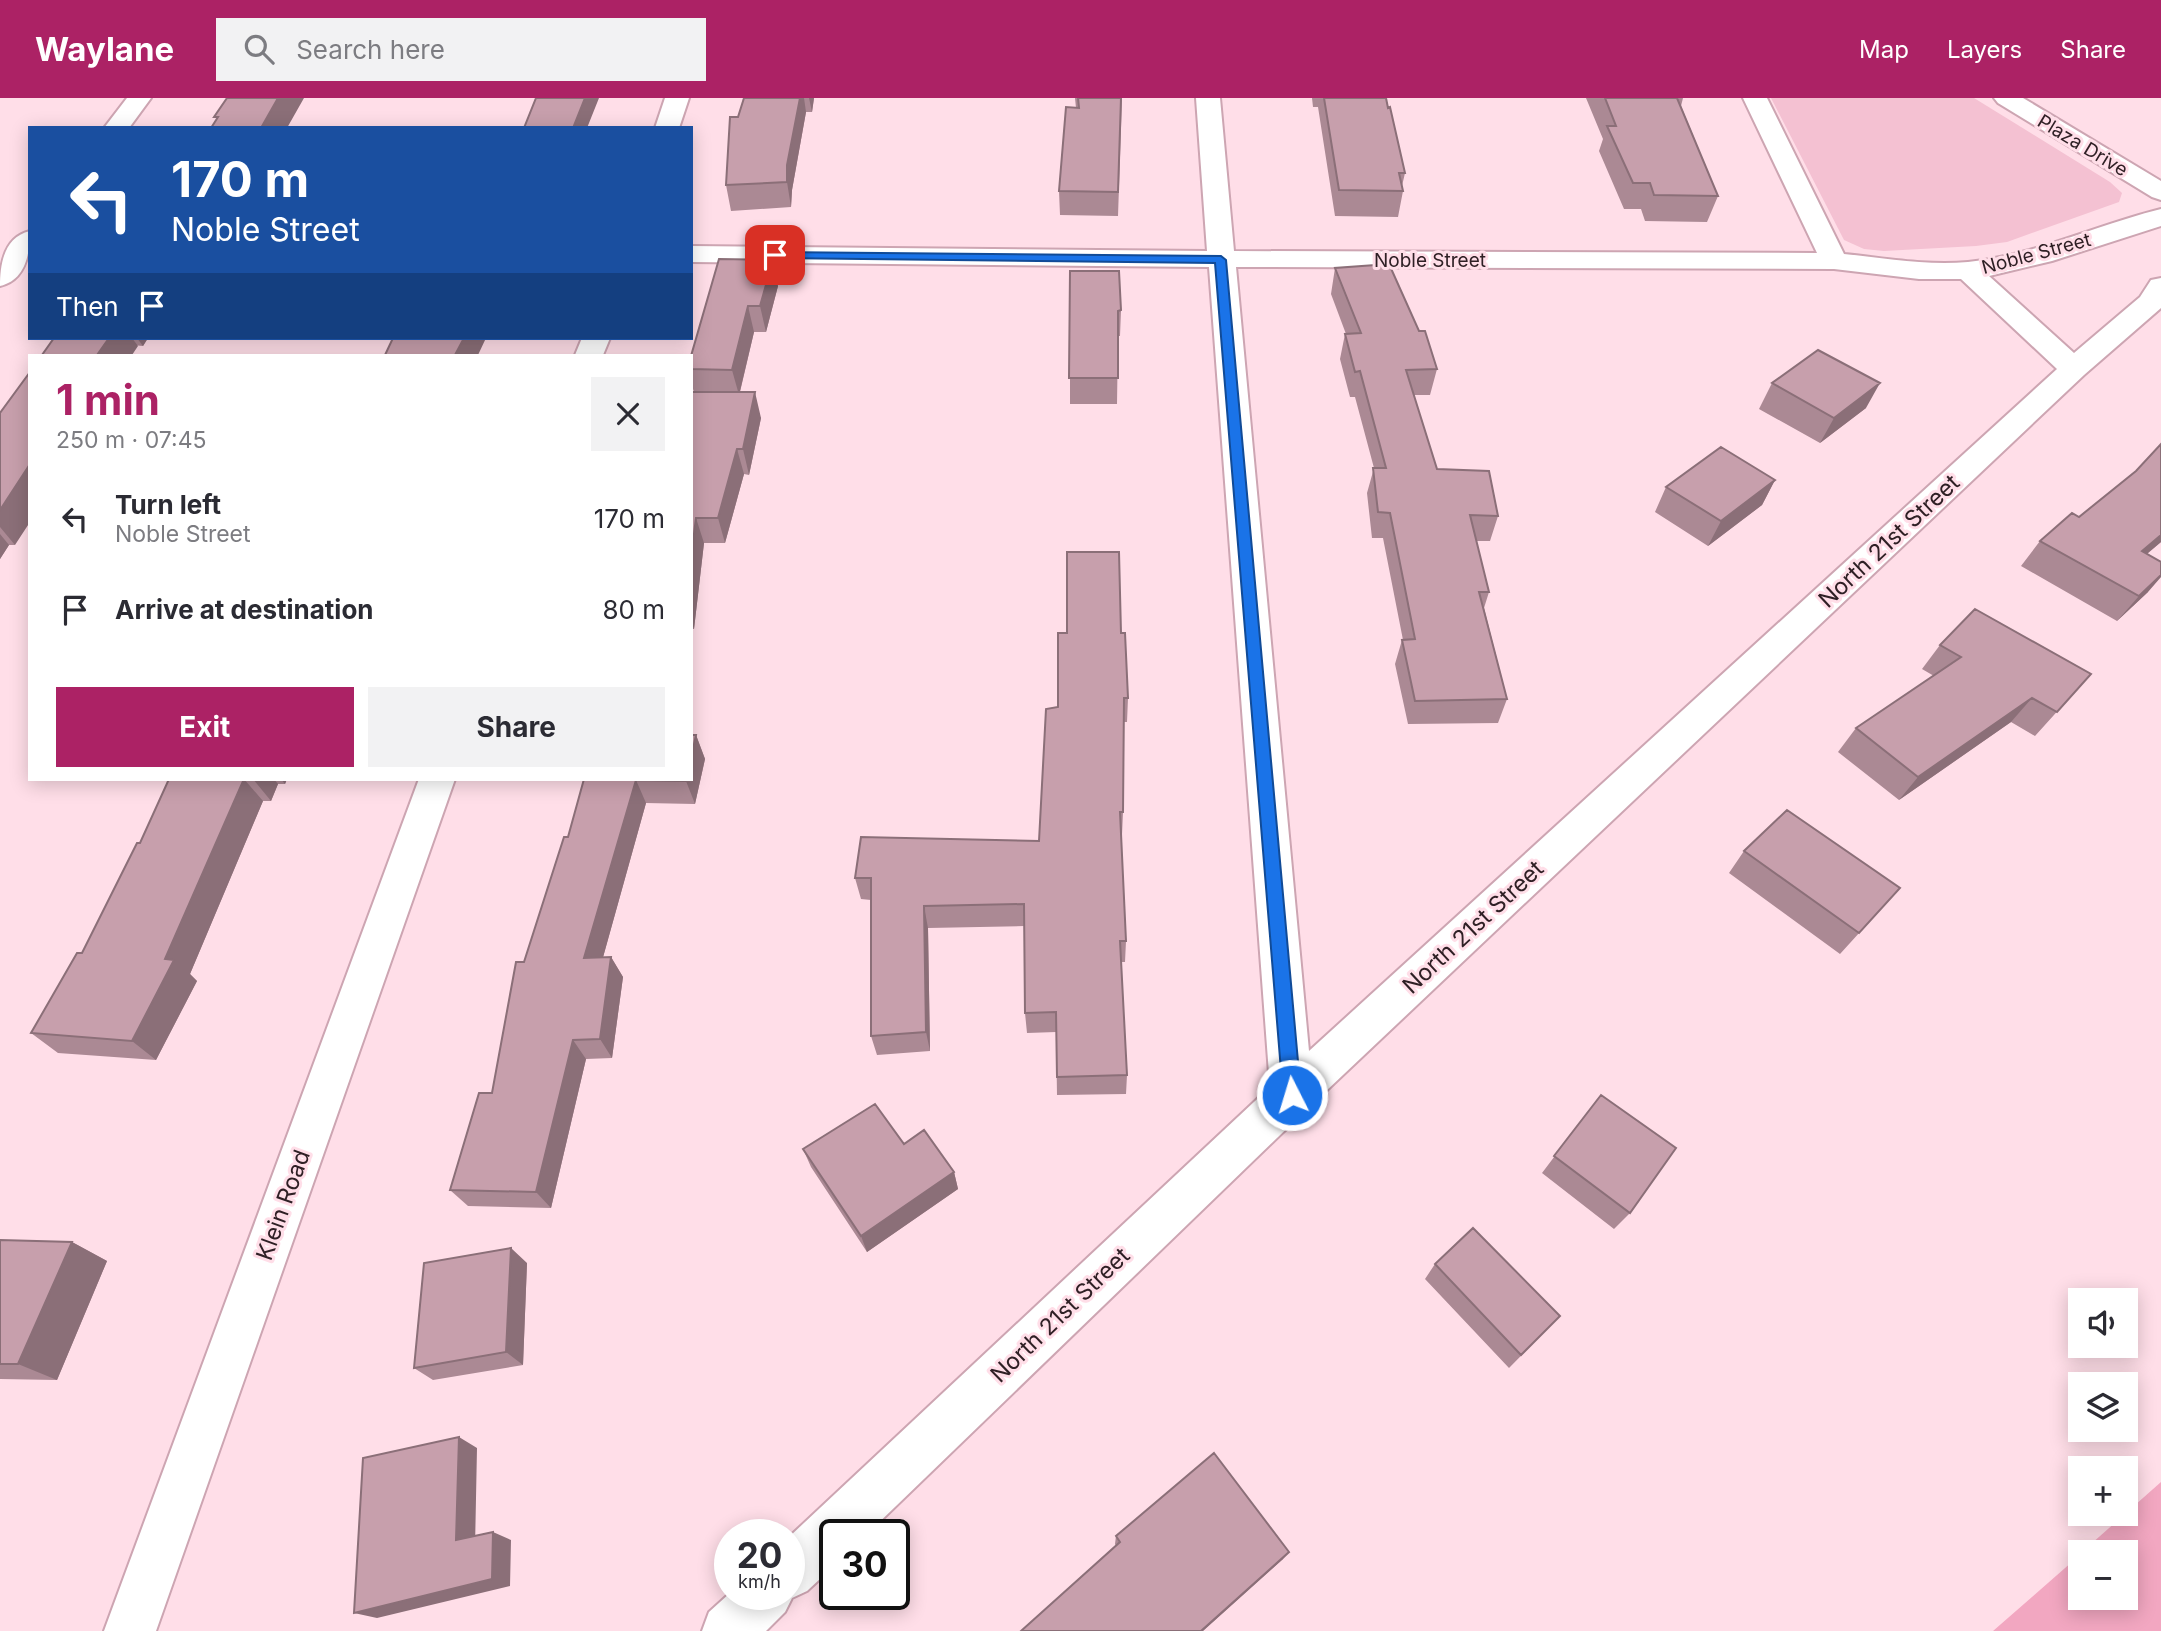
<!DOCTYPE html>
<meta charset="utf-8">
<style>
body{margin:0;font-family:Inter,sans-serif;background:#f2f2f3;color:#2b2b33;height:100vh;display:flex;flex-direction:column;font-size:26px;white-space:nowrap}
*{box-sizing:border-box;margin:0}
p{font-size:23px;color:#7c7c81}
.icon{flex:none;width:38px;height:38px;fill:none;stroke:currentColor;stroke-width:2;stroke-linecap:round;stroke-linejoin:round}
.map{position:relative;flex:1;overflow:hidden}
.drawer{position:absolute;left:28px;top:256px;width:665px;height:427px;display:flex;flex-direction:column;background:#fff;border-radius:0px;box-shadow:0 4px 18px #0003}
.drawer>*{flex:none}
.guide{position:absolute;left:28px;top:28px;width:665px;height:214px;border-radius:0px;box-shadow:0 4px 18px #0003;background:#1a4fa0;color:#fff;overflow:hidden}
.controls{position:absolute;left:2068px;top:1190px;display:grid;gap:14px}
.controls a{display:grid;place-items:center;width:70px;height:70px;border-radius:0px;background:#fff;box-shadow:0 4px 18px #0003;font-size:35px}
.speed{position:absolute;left:714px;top:1421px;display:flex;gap:14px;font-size:35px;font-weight:700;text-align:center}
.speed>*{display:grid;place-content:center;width:91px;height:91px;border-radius:50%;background:#fff;box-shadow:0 4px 18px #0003;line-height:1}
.speed small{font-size:18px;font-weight:400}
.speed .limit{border:4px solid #111;border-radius:10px;background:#fff;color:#111}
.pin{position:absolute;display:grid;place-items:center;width:60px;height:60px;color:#fff;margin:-30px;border-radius:14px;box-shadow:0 4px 10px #0006}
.me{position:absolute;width:77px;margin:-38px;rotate:355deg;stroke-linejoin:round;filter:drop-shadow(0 0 5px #0008)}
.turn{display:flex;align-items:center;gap:24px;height:147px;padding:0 28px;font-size:32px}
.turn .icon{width:91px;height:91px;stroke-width:2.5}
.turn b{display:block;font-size:49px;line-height:60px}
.then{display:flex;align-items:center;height:66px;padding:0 28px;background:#0003;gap:14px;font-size:26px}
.round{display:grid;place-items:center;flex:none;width:74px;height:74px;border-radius:0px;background:#f2f2f3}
.summary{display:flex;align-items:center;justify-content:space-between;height:119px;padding:0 28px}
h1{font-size:42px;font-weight:700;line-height:52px;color:#ac2265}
.button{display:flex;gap:14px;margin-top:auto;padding:14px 28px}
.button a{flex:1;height:80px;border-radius:0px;background:#ac2265;color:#fff;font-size:28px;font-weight:700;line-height:80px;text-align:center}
.button a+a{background:#f2f2f3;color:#2b2b33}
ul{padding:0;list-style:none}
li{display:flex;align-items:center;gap:21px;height:91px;padding:0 28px}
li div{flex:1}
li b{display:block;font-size:26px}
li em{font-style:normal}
header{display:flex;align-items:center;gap:42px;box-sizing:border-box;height:98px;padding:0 35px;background:#ac2265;color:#fff}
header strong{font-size:33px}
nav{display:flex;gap:38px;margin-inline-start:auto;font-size:24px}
.search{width:490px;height:63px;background:#f2f2f3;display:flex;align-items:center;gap:18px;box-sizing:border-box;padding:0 24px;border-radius:0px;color:#7c7c81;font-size:26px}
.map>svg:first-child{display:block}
.green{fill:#f4c1d2}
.water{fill:#f2a7c1}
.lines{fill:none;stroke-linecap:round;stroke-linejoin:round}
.minor-casing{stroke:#cda5b2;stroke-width:4}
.minor{fill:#fff;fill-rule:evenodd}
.wall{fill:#ab8994}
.shaded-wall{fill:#8b6f78}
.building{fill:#c79fac;stroke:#8b6f78;stroke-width:2}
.route{fill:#1a73e8;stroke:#114b97;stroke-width:2}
.labels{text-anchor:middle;stroke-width:6;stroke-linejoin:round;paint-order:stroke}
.far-street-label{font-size:19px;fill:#2f2025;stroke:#ffdee8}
.street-label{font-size:23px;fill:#2f2025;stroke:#ffdee8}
</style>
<header>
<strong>Waylane</strong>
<div class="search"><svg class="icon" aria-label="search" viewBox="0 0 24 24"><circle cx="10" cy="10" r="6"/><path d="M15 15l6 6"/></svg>Search here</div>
<nav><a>Map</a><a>Layers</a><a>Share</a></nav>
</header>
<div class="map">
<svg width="2161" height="1533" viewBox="0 0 2161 1533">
<rect width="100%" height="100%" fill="#ffdee8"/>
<!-- green -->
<path class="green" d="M1771 0H1974L2110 84 2122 95 2119 104 2007 144 1976 148 1884 153 1864 151 1844 142Z"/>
<!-- water -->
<path class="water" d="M2161 1384V1533H1993L2081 1456V1500H2126V1454H2082Z"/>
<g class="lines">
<!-- minor casing -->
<g class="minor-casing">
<path id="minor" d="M127 0H151L129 30H104Z
M665 0H689L679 30H655Z
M1196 0H1220L1234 153 1817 155 1743 0H1767L1844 156C1885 160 1927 168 1968 164 2036 157 2096 127 2161 111V128L2052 163 1989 178 2074 255 2140 199 2151 182 2161 180V210L2084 277 1307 1011 866 1437H835V1467L807 1493 792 1500 785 1514 766 1533H702L709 1514 730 1495 789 1496V1439L1270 989 1209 169 691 164V148L1207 153ZM1236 169 1834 171 1919 181H1961L2057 271 1309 953Z
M1994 0H2023L2161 83V102L2152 99 1998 5Z
M30 133C30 155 26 182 0 188 0 166 4 139 30 133Z
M582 240H610L603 257H575Z
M419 681H455L156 1533H104Z"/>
</g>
<!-- minor -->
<use href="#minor" class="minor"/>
</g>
<!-- wall -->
<path class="wall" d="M744 0H814L812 14H806L792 92 791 109 731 113 726 87 738 19Z
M1075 0H1122L1118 118 1060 117 1059 93 1076 10Z
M1312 0H1386L1405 75 1402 88 1403 93 1398 119 1335 118 1318 9H1313Z
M1586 0H1683L1681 8 1718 98 1707 124 1645 123 1641 111H1624L1599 53 1603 41Z
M719 161 778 188 766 234H754L740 294 761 320 749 377 744 376 725 445H704L694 531H691V294H694L691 285V258Z
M1335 170 1419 233 1437 271 1430 297H1413L1437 371 1498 418 1490 443H1476L1489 494 1484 510 1507 601 1498 625 1408 626 1395 566 1402 542H1403L1383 440H1372L1367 395 1374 370 1355 299H1350L1340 261 1345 236H1346L1331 196Z
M1070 173 1121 212 1120 238H1118L1117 306H1070Z
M54 240H148L143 248Z
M1772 285 1866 310 1820 345 1759 311Z
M0 315 15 447H9L0 461Z
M2161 346V444L2147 456 2148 494 2117 523 2021 468 2040 443 2079 419 2136 373Z
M1775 382 1762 407 1708 448 1655 414 1666 389Z
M1121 535 1128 600 1127 624H1123V714L1122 737H1121L1126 843 1125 864H1121L1127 977 1126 996 1057 997 1056 934 1027 935 1025 915 1024 828 928 830 930 953 877 957 871 938V802L861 801 855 780 1039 743 1058 609Z
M1940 547 2091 576 2035 638 2011 624 1899 702 1838 654 1856 630 1934 578 1922 571Z
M696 637 705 661 695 706 646 705 603 859H611L623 879 612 960 586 961 551 1110 468 1108 450 1092 492 995 524 864 568 739 584 681Z
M169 681H287L285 686H278L271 703H263L190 876 197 883 156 962 58 955 31 935 82 855 140 745Z
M1744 753 1900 790 1840 856 1729 775Z
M1601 997 1630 1115 1614 1131 1542 1075Z
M904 1046 954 1074 958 1091 867 1154 811 1069 803 1051Z
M0 1142 72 1144 107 1163 57 1282 0 1281Z
M527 1165 523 1267 433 1282 414 1270Z
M1435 1166 1560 1218 1509 1270 1425 1181Z
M1116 1438 1289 1454 1282 1462 1116 1448 1115 1446Z"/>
<!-- shaded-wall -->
<path class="shaded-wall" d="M278 0H304L287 30H261Z
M585 0H599L587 30H573Z
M800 0H804L806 14 792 92 791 109 787 84V67Z
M809 0H814L812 14Z
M773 162 778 188 766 234 760 208Z
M748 208 754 234 739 297 732 272Z
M109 240H132L138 248 132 257H97Z
M137 240H148L143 248Z
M464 240H486L478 257H455Z
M1880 285 1866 310 1820 345 1834 320Z
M755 294 761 320 749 377 743 351Z
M737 351 744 376 725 445 718 420Z
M30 366V424L15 447 0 429V412Z
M1775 382 1762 407 1708 448 1721 423Z
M696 420 704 445 694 531 691 524V459Z
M0 436 9 447 0 461Z
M2161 437V444L2120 478 2142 453Z
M2161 477V479L2148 494 2117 523 2139 498Z
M2032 600 2011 624 1899 702 1918 679Z
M696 637 705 661 695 706 686 683 687 681H691V660Z
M244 681 263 703 190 876 197 883 156 962 132 943 165 861Z
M253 681H274L278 686 271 703Z
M281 681H287L285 686Z
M636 682 646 705 597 881 584 860Z
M924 808 928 830 930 953 926 934Z
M611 859 623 879 612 960 600 941Z
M573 942 586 961 551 1110 536 1094Z
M954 1074 958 1091 867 1154 861 1138Z
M72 1144 107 1163 57 1282 18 1266Z
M511 1150 527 1165 523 1267 506 1254Z
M459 1339 477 1350 475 1450 456 1442Z
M493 1434 511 1442 510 1488 377 1520 354 1515Z
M1289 1454 1282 1462 1203 1533H1201Z"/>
<!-- building -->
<path class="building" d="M227 0H278L261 30H211L218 19H214Z
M536 0H585L573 30H524Z
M744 0H800L787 67V84L726 87 730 19H738Z
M1078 0H1121L1118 94 1059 93 1066 9 1079 10Z
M1324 0H1386L1388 10 1390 9 1405 75H1399L1403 93 1339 92Z
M1605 0H1677L1718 98 1654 97 1650 85H1633L1607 28H1616Z
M719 161 773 162 760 208H748L732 272 691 271V258Z
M1389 166 1419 233H1425L1437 271 1406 272 1437 371 1489 373 1498 418 1470 417 1489 494H1479L1507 601 1415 603 1402 542 1415 541 1390 415 1378 414 1373 370H1386L1360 273 1355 274 1345 236 1361 235 1335 170Z
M1070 173H1119L1121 212 1118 213V280H1069Z
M54 240H109L97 257H42Z
M393 240H464L455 257H385Z
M1818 252 1880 285 1834 320 1772 285Z
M30 274V366L0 412V315Z
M691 294H755L743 351H737L718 420H696L691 459Z
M2161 346V437L2142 453 2161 464V477L2139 498 2040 443 2072 415 2079 419 2136 373Z
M1721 349 1775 382 1721 423 1666 389Z
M1067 454H1119L1121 535H1125L1128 600H1124L1123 714H1120L1126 843H1120L1127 977 1057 979 1056 914 1025 915 1024 806 924 808 926 934 871 938V780H855L861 739 1039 743 1046 611 1058 609V535H1067Z
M1975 511 2091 576 2057 614 2032 600 1918 679 1856 630 1961 559 1940 547Z
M691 637H696L691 660Z
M169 681H244L165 861 174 862 132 943 31 935 77 855H82L137 745H140Z
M584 681H687L686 683 636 682 584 860 611 859 600 941 573 942 536 1094 450 1092 479 995H492L516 864H524L564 739H568Z
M1787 712 1900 790 1859 835 1744 753Z
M1601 997 1676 1050 1630 1115 1554 1058Z
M875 1006 904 1046 924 1032 954 1074 861 1138 803 1051Z
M1473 1130 1560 1218 1521 1257 1435 1166Z
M0 1142 72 1144 18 1266H0Z
M511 1150 506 1254 414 1270 424 1165Z
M459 1339 456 1442 493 1434 492 1481 354 1515 363 1360Z
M1214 1355 1289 1454 1201 1533H1021L1120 1444 1116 1438Z"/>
<!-- route -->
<path class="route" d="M771 154 1221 158 1226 162 1301 997 1298 1002 1292 1005 1286 1002 1283 997 1215 165 775 160 771 159Z"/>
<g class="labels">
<!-- far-street labels -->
<g class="far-street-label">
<text transform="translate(2083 47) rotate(31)" y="7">Plaza Drive</text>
<text transform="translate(2036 155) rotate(-15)" y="7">Noble Street</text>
<text x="1430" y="169">Noble Street</text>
</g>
<!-- street labels -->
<g class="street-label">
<text transform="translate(1889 443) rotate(-43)" y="8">North 21st Street</text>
<text transform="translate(1473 829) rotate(-43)" y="8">North 21st Street</text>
<text transform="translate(283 1107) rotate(-70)" y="8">Klein Road</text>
<text transform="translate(1060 1217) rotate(-44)" y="8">North 21st Street</text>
</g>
</g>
</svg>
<div class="controls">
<a><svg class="icon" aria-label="sound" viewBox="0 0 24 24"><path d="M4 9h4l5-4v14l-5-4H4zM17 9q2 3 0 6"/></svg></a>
<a><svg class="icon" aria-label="layers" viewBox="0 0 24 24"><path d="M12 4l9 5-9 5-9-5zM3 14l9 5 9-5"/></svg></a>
<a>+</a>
<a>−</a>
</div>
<div class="speed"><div>20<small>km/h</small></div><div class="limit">30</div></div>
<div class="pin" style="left:775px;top:157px;background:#d93025"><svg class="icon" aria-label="arrive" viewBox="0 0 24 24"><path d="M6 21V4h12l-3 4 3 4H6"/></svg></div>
<svg class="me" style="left:1292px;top:997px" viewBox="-20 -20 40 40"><circle r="17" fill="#1a73e8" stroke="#fff" stroke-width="3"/><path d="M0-11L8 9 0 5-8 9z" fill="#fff"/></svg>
<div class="guide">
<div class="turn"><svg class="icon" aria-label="left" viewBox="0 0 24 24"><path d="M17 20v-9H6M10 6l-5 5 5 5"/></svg><div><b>170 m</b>Noble Street</div></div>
<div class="then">Then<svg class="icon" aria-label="arrive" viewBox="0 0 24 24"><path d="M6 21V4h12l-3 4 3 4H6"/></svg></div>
</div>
<section class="drawer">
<div class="summary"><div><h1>1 min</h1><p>250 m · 07:45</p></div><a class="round"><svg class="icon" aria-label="close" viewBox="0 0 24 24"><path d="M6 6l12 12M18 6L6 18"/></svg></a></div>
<ul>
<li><svg class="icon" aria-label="left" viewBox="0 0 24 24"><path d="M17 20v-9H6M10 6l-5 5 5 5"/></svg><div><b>Turn left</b><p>Noble Street</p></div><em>170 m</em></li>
<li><svg class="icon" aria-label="arrive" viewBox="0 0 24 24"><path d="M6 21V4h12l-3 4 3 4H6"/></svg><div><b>Arrive at destination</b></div><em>80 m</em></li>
</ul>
<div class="button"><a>Exit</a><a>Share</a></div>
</section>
</div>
